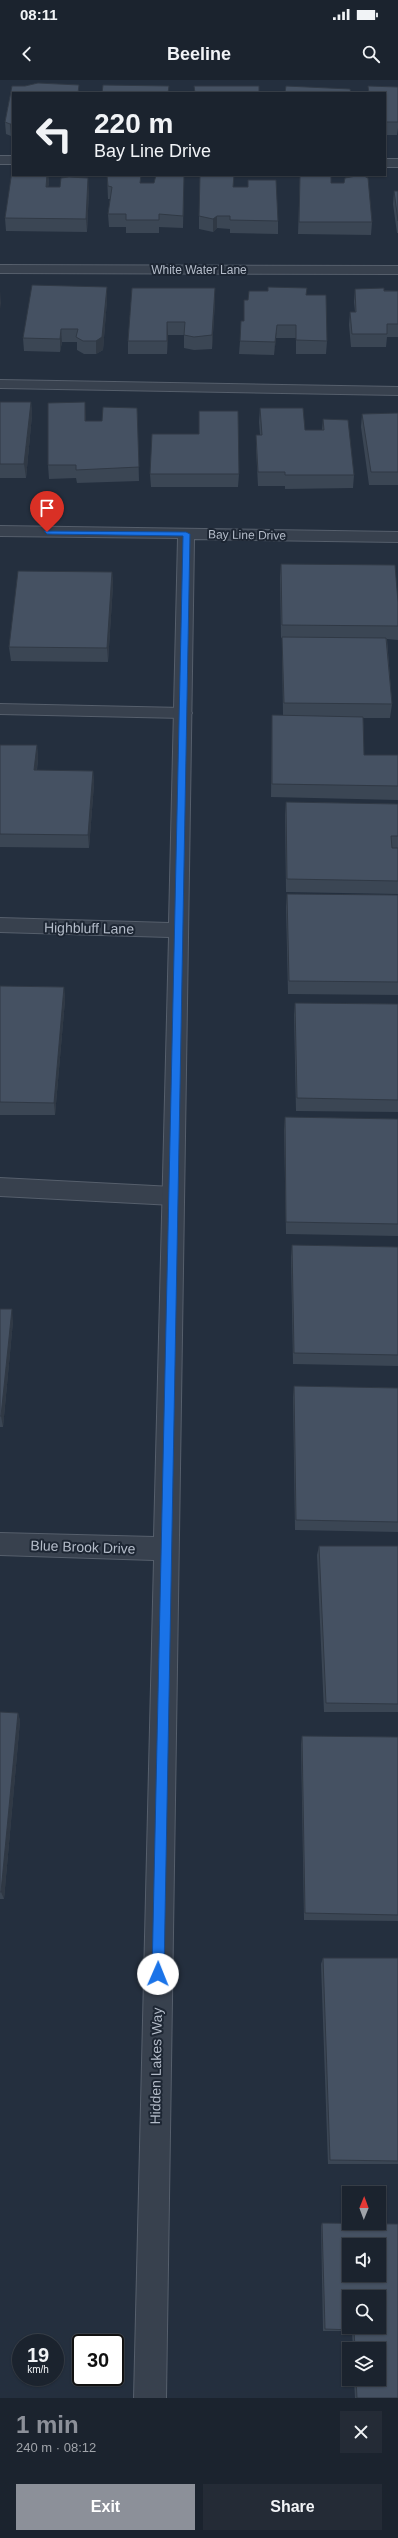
<!DOCTYPE html>
<meta charset="utf-8">
<style>
body{margin:0;font-family:Helvetica,sans-serif;background:#242b36;color:#f1f3f6;height:100vh;display:flex;flex-direction:column;font-size:15px;white-space:nowrap}
*{box-sizing:border-box;margin:0}
p{font-size:13px;color:#a0a4aa}
.icon{flex:none;width:22px;height:22px;fill:none;stroke:currentColor;stroke-width:2;stroke-linecap:round;stroke-linejoin:round}
.map{position:relative;height:2318px;overflow:hidden}
.details{display:flex;flex-direction:column;background:#1b232e;flex:1}
.details>*{flex:none}
.hud{position:absolute;left:12px;top:12px;width:374px;height:84px;border-radius:0px;box-shadow:0 1px 3px #0004,0 0 0 1px #39404a;background:#1b232e;color:#f1f3f6;overflow:hidden}
.needle{width:26px;rotate:1deg}
.controls{position:absolute;left:342px;top:2106px;display:grid;gap:8px}
.controls a{display:grid;place-items:center;width:44px;height:44px;border-radius:0px;background:#1b232e;box-shadow:0 1px 3px #0004,0 0 0 1px #39404a;font-size:20px}
.speed{position:absolute;left:12px;top:2254px;display:flex;gap:8px;font-size:20px;font-weight:700;text-align:center}
.speed>*{display:grid;place-content:center;width:52px;height:52px;border-radius:50%;background:#1b232e;box-shadow:0 1px 3px #0004,0 0 0 1px #39404a;line-height:1}
.speed small{font-size:10px;font-weight:400}
.speed .limit{border:2px solid #111;border-radius:6px;background:#fff;color:#111}
.pin{position:absolute;display:grid;place-items:center;width:34px;height:34px;color:#fff;margin:-41px -17px;border-radius:50% 50% 50% 0;rotate:-45deg;box-shadow:0 0 4px #0007}
.pin .icon{rotate:45deg}
.me{position:absolute;width:44px;margin:-22px;rotate:1deg;stroke-linejoin:round;filter:drop-shadow(0 0 3px #0008)}
.turn{display:flex;align-items:center;gap:14px;height:84px;padding:0 16px;font-size:18px}
.turn .icon{width:52px;height:52px;stroke-width:2.5}
.turn b{display:block;font-size:28px;line-height:34px}
.round{display:grid;place-items:center;flex:none;width:42px;height:42px;border-radius:0px;background:#242b36}
.head{display:flex;align-items:center;justify-content:space-between;height:68px;padding:0 16px}
h1{font-size:24px;font-weight:700;line-height:30px;color:#8c9099}
.action{display:flex;gap:8px;margin-top:auto;padding:8px 16px}
.action a{flex:1;height:46px;border-radius:0px;background:#8c9099;color:#fff;font-size:16px;font-weight:700;line-height:46px;text-align:center}
.action a+a{background:#242b36;color:#f1f3f6}
.status{display:flex;justify-content:space-between;align-items:center;height:28px;padding:0 20px;background:#1b232e;direction:ltr}
.status svg{height:11px;fill:currentColor}
header{display:flex;justify-content:space-between;align-items:center;height:52px;padding:0 16px;background:#1b232e;font-size:18px;font-weight:700}
.map>svg:first-child{display:block}
.lines{fill:none;stroke-linecap:round;stroke-linejoin:round}
.lane-casing{stroke:#565f6c;stroke-width:2}
.street-casing{stroke:#565f6c;stroke-width:2}
.lane{fill:#38414e;fill-rule:evenodd}
.street{fill:#38414e;fill-rule:evenodd}
.wall{fill:#3b4654;fill-rule:evenodd}
.shaded-wall{fill:#303945}
.building{fill:#455162;stroke:#303945;fill-rule:evenodd}
.route{fill:#1a73e8;stroke:#114b97}
.labels{text-anchor:middle;stroke-width:4;stroke-linejoin:round;paint-order:stroke}
.far-street-label{font-size:12px;fill:#b4bcc9;stroke:#1d2633}
.street-label{font-size:14px;fill:#b4bcc9;stroke:#1d2633}
</style>
<div class="status"><b>08:11</b><svg viewBox="0 0 49 12"><path d="M0 12V9h3v3zM5 12V6h3v6zM10 12V3h3v9zM15 12V0h3v12zM26 1h20v11H26zM47 4h2v5h-2z"/></svg></div>
<header><svg class="icon" aria-label="back" viewBox="0 0 24 24"><path d="M15 5l-7 7 7 7"/></svg>Beeline<svg class="icon" aria-label="search" viewBox="0 0 24 24"><circle cx="10" cy="10" r="6"/><path d="M15 15l6 6"/></svg></header>
<div class="map">
<svg width="398" height="2318" viewBox="0 0 398 2318">
<rect width="100%" height="100%" fill="#242f3e"/>
<g class="lines">
<!-- lane casing -->
<g class="lane-casing">
<path id="lane" d="M0 76H13V84H0Z
M385 79H398V87H385Z
M0 300 398 307V315L0 308Z
M0 624 183 628 189 629 192 633 189 637 183 638 0 634Z
M0 1098 173 1107 181 1110 184 1116 181 1122 173 1125 0 1116Z"/>
</g>
<!-- street casing -->
<g class="street-casing">
<path id="street" d="M0 185 398 186V194L0 193Z
M0 446 398 452V462L194 459 166 2318H134L154 1480 0 1475V1453L154 1457 169 857 0 852V838L169 843 178 458 0 456Z"/>
</g>
<!-- lane -->
<use href="#lane" class="lane"/>
<!-- street -->
<use href="#street" class="street"/>
</g>
<!-- wall -->
<path class="wall" d="M38 3 79 5V13H13V56H11L6 54 5 42 12 6H25Z
M368 6 398 7V48L397 55H385V13H368Z
M13 95H48L49 103 48 107 89 110 87 152 6 151 5 138Z
M107 95 141 103H154L184 95 183 148 159 147V153H126V147H109L108 134 110 119H108Z
M300 96 331 103 372 142 371 155 298 154Z
M233 107 278 141V154L230 153V149L217 148 213 152 199 149V136Z
M394 111H398V153H397L393 124Z
M107 207V220L103 270 96 274H84L77 270V262H62L60 272 24 271 23 258Z
M132 208 215 221 212 269 194 270 184 268V255H168L167 274H128V261Z
M355 209 398 211V257H387L386 267H351L349 245 350 232H355L354 222Z
M306 215 327 261 326 274H296V258H276L274 275 239 274 240 261 248 220Z
M0 322H31L32 335 26 398H0Z
M137 328 139 401 77 403 76 398 49 399 48 385 86 336V341H102Z
M260 328 305 350H322L323 339 354 395 353 408 285 409V406H258L256 368V355H260L259 342Z
M398 333V405H369L361 347 362 334Z
M199 354 239 394 238 407H151L150 394Z
M281 484 398 522V560L387 559 392 624 390 638H363L364 675H398V720L271 717 272 635H283L282 570V558H281L280 497Z
M112 492 113 505 108 582 11 581 9 567Z
M0 665H37L38 679 37 690 93 691 94 704 89 768 0 767Z
M286 722 398 724V814L286 812 285 735Z
M287 814 398 815V915L288 914 286 827Z
M0 906 64 907 65 920 55 1035H0Z
M295 923 398 924V1032L296 1031 294 935Z
M285 1037 398 1039V1156L286 1154 284 1050Z
M292 1165 398 1167V1286L293 1284 291 1177Z
M0 1229 13 1241 3 1347H0Z
M294 1306 398 1308V1452L295 1450 293 1317Z
M319 1466H398V1632H324L317 1475Z
M0 1632 18 1633 20 1641 4 1819H0Z
M302 1656 398 1657V1841L304 1840 301 1664Z
M323 1878H398V2084H328L321 1884Z
M322 2143 398 2144V2318H355L354 2299H379V2269H353L352 2251H323L321 2146ZM349 2165H379V2195H349ZM349 2217H379V2247H349Z"/>
<!-- shaded-wall -->
<path class="shaded-wall" d="M10 44H13V56H11Z
M47 95H48L49 103 46 119V107Z
M184 95V106L183 148V136Z
M88 98 89 110 87 152 86 139Z
M217 136V148L213 152V139Z
M107 207V220L103 270 96 274V261Z
M215 208V221L212 269V255Z
M0 211 1 223 0 229Z
M167 242 168 255 167 274Z
M277 245 276 258 274 275 275 262Z
M61 249 62 262 60 272V259Z
M31 322 32 335 26 398 24 384Z
M85 322 86 336V354L85 341Z
M112 492 113 505 108 582 107 568Z
M37 665 38 679 35 703 34 690Z
M93 691 94 704 89 768 88 755Z
M64 907 65 920 55 1035 54 1023Z
M12 1229 13 1241 3 1347 1 1336Z
M18 1633 20 1641 4 1819 1 1812Z"/>
<!-- building -->
<path class="building" d="M38 3 79 5 78 13H13V44H10L5 42 12 6H25Z
M103 5 169 6 168 13H102Z
M194 6H259V13H195Z
M286 6 350 9 351 13H281V12H285Z
M368 6 398 7V42H385V13H369Z
M12 91H13V95H47L46 107H60L61 98 69 97 88 98 86 139 5 138Z
M107 95H141L140 103H154L156 95H184L183 136 159 134V140H126V134H108L112 107 108 106Z
M200 95H234L233 107H248V100H276L278 141 230 140V136H217L213 139 199 136Z
M362 95 368 98 372 142H299L300 96H331V103H344L345 98Z
M394 111H398V141Z
M32 205 107 207 102 257 96 261H83L76 257 78 249H61L60 259 23 258Z
M268 207 307 208 306 215H326L327 261 296 260V245H277L275 262 240 261 241 241H244V220H248L249 211H268Z
M132 208H215L212 255 194 257 184 255 185 242H167V261H128Z
M384 208V211H398V244H387V254H352L350 232H356L355 209Z
M0 322H31L24 384H0Z
M85 322V341H102L103 327 137 328 139 387 76 390V385H48V323Z
M260 328H303L305 350H324L323 339 348 340 354 395H285V392H258L256 355H262Z
M199 331H238L239 394H150L152 354H199Z
M398 333V392H371L362 334Z
M281 484 395 485 398 522V546L282 545Z
M18 491 112 492 107 568 9 567Z
M282 557 386 558 392 624 284 623Z
M272 635 363 637 364 675H398V706L272 704Z
M0 665H37L34 690 93 691 88 755 0 754Z
M286 722 398 724V756H391L392 768H398V801L287 799Z
M287 814 398 815V902L289 901Z
M0 906 64 907 54 1023 0 1022Z
M295 923 398 924V1020L297 1018Z
M285 1037 398 1039V1144L286 1142Z
M292 1165 398 1167V1275L294 1273Z
M0 1229H12L1 1336H0Z
M294 1306 398 1308V1442L296 1440Z
M319 1466H398V1624L326 1623Z
M0 1632 18 1633 1 1812H0Z
M302 1656 398 1657V1835L305 1833Z
M323 1878H398V2081L330 2080Z
M322 2143 398 2144V2318H357L356 2299H379V2269H355L354 2250 325 2249ZM349 2165H379V2195H349ZM349 2217H379V2247H349Z"/>
<!-- route -->
<path class="route" d="M44 451 186 452 190 454 164 1894 158 1899 152 1894 183 456 47 454Z"/>
<g class="labels">
<!-- far-street labels -->
<g class="far-street-label">
<text x="199" y="194">White Water Lane</text>
<text transform="translate(247 455) rotate(1)" y="4">Bay Line Drive</text>
</g>
<!-- street labels -->
<g class="street-label">
<text transform="translate(89 848) rotate(1)" y="5">Highbluff Lane</text>
<text transform="translate(83 1467) rotate(2)" y="5">Blue Brook Drive</text>
<text transform="translate(156 1986) rotate(-89)" y="5">Hidden Lakes Way</text>
</g>
</g>
</svg>
<div class="controls">
<a><svg class="needle" viewBox="-14 -14 28 28"><path d="M0-13l5 13h-10z" fill="#e53935"/><path d="M0 13l5-13h-10z" fill="#a0a4aa"/></svg></a>
<a><svg class="icon" aria-label="sound" viewBox="0 0 24 24"><path d="M4 9h4l5-4v14l-5-4H4zM17 9q2 3 0 6"/></svg></a>
<a><svg class="icon" aria-label="search" viewBox="0 0 24 24"><circle cx="10" cy="10" r="6"/><path d="M15 15l6 6"/></svg></a>
<a><svg class="icon" aria-label="layers" viewBox="0 0 24 24"><path d="M12 4l9 5-9 5-9-5zM3 14l9 5 9-5"/></svg></a>
</div>
<div class="speed"><div>19<small>km/h</small></div><div class="limit">30</div></div>
<div class="pin" style="left:47px;top:452px;background:#d93025"><svg class="icon" aria-label="arrive" viewBox="0 0 24 24"><path d="M6 21V4h12l-3 4 3 4H6"/></svg></div>
<svg class="me" style="left:158px;top:1894px" viewBox="-20 -20 40 40"><circle r="19" fill="#fff"/><path d="M0-13L10 11 0 6-10 11z" fill="#1a73e8"/></svg>
<div class="hud">
<div class="turn"><svg class="icon" aria-label="left" viewBox="0 0 24 24"><path d="M17 20v-9H6M10 6l-5 5 5 5"/></svg><div><b>220 m</b>Bay Line Drive</div></div>
</div>
</div>
<section class="details">
<div class="head"><div><h1>1 min</h1><p>240 m · 08:12</p></div><a class="round"><svg class="icon" aria-label="close" viewBox="0 0 24 24"><path d="M6 6l12 12M18 6L6 18"/></svg></a></div>
<div class="action"><a>Exit</a><a>Share</a></div>
</section>
